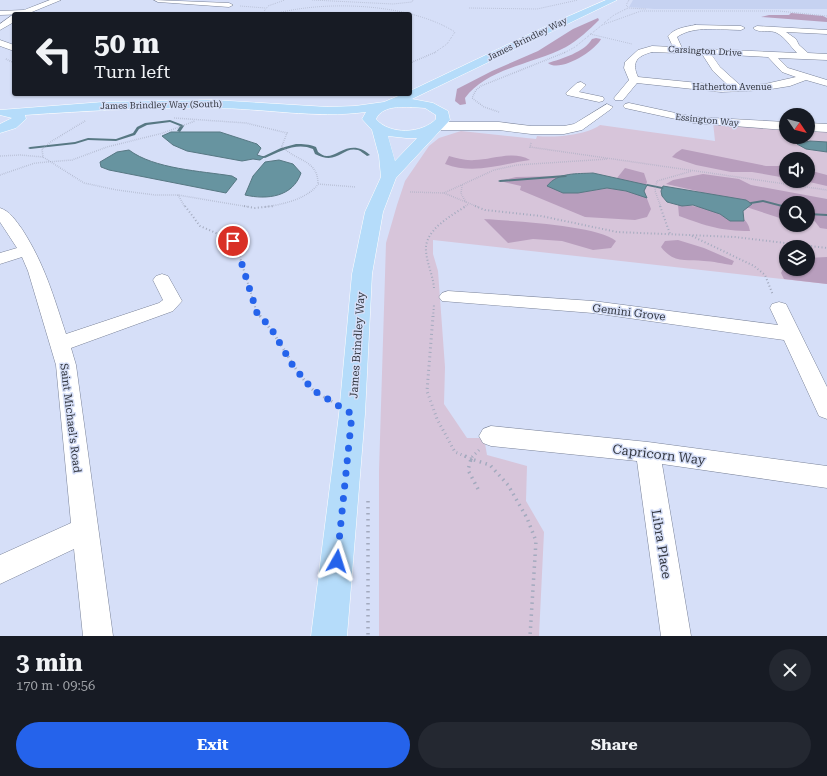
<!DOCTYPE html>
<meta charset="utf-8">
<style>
body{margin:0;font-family:"Roboto Serif",serif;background:#242831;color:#f1f3f6;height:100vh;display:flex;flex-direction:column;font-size:15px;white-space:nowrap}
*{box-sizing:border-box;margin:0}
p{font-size:13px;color:#9ea1a6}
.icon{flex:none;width:22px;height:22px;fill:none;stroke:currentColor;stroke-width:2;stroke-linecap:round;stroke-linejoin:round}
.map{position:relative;height:636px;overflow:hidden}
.drawer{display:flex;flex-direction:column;background:#171b24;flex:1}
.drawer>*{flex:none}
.guide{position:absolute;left:12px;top:12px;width:400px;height:84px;border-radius:4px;box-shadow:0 1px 3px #0004;background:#171b24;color:#f1f3f6;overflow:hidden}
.needle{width:26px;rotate:125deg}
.controls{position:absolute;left:779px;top:108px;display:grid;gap:8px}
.controls a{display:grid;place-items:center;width:36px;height:36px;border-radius:50%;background:#171b24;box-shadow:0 1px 3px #0004;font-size:20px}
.pin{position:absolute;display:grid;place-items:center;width:34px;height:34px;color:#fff;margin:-17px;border:2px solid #fff;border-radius:50%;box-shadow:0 1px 4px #0007}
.me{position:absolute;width:44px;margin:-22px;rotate:6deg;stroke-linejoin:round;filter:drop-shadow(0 0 3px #0008)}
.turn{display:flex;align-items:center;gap:14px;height:84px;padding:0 16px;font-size:18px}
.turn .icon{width:52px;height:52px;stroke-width:2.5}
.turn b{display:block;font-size:28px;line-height:34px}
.round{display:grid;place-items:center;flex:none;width:42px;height:42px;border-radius:21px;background:#242831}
.overview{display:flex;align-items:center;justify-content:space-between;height:68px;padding:0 16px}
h1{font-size:24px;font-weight:700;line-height:30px}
.button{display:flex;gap:8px;margin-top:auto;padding:8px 16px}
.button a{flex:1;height:46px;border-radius:24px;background:#2563eb;color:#fff;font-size:16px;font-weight:700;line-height:46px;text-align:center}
.button a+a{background:#242831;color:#f1f3f6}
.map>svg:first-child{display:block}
.built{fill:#c6d2f1}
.green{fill:#d7c5da;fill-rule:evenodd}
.forest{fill:#b89ebd}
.water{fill:#6794a0;stroke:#577883}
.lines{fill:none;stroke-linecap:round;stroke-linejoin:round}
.stream{fill:#577883;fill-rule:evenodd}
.minor-casing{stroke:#7a8399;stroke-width:1}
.major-casing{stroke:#fff;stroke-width:1}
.path-far4{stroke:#a3aabe;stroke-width:1;stroke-dasharray:0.5 1.5;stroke-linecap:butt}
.path-far3{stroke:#a3aabe;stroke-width:1.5;stroke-dasharray:0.5 1.5;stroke-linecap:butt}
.path-far2{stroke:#a3aabe;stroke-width:2;stroke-dasharray:1 2.5;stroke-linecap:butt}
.path-far1{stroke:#a3aabe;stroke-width:3;stroke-dasharray:1 3.5;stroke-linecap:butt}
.path{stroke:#a3aabe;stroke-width:3.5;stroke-dasharray:1.5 4.5;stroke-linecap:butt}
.minor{fill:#fff;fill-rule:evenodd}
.major{fill:#b5dcfa;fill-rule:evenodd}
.route{stroke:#2563eb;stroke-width:7;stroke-dasharray:0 12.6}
.labels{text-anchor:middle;stroke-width:3;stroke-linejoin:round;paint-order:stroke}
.far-street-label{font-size:9px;fill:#32363f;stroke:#d6dff8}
.street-label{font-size:11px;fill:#32363f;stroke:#d6dff8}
.near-street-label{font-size:13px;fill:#32363f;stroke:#d6dff8}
</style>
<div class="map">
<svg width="827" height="636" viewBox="0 0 827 636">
<rect width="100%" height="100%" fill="#d6dff8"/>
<!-- built -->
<path class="built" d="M633 0H827V9H654L629 7Z"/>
<!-- green -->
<path class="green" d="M713 122 786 127V137H808V128H827V284L433 240V254L438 271 445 367 444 404 467 438H484L487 455 527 466 526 501 544 532 539 636H379V471L386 243 397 205 405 181 429 146 439 138 461 131 536 139 537 136C554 138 587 135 600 125L715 141ZM786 159H808V181H786ZM786 203H808V225H786ZM786 247H808V269H786Z"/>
<!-- forest -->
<path class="forest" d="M791 13 823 16 827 18V22L761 17 769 15H789Z
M598 18 599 20C589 30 578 40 566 47 534 64 487 68 465 98L466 104 460 105 455 101 457 89 492 71 538 51 573 29Z
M596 38 601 39C595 51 560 73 548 63 561 59 585 52 592 39Z
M682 149 766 166H786V178L752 172H731L696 165 672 157 676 153Z
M449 156C457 158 466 161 474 160 493 160 513 150 530 160 501 164 474 175 445 164Z
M625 168 644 173 647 182 644 191 651 209 647 217 635 220 585 217 520 190 521 186 500 181 516 177 565 176 578 193 607 188 626 191 617 178Z
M808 170 827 175V186L805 181H808Z
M703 174 739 179 751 185 827 199V229L820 228 813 219 808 218V203H786V220L697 191 666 184 673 180Z
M678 205C697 207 748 206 750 231 722 231 706 226 679 216Z
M484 219C511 221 598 225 616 241L611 248 593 250 562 241 533 239 508 243Z
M678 240 704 248 734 261 732 265C723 264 713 261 704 261 686 259 674 264 661 247L665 241Z
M827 257V284L784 279 781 273 786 263V269H808V258Z"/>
<!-- water -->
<path class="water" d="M171 132H220L257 144 261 148 257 155 264 157 260 160 253 159 242 161 187 151 173 145 162 136Z
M810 141 827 142V152L806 149 797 144Z
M129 150C154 169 201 171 232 176L237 179 226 193 109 170 101 167 100 162 117 152Z
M279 160 293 164 301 173C293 197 267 200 245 195L253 176 265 162Z
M593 173 647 185 644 191 647 198 626 191 607 188 578 193H563L547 186C558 172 577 174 593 173Z
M663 186 746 200 752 204 743 211 744 221H730L720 214 693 205 682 206 667 202 662 196 661 191Z"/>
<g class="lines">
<!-- stream -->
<path class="stream" d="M170 120 183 125 184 126 180 132 177 131 180 126 170 122 147 125 139 129 135 135 116 141 88 140 75 144 30 149 28 148 30 147 75 142 88 138 116 139 133 133 137 127 145 123Z
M296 144C303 144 309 144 316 147L318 152C321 154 323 156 327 156 331 156 335 154 339 152 351 146 360 146 370 155L367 156C364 154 361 151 358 150 342 146 338 166 315 154L313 149C297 142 281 151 265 158L262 157 281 148Z
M565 175 567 176 566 177 500 182 498 181 500 180Z
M647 184 662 187 664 188 662 189 648 186H647Z
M763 200 786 206V208L763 202 751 204 749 203 751 202Z
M808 213 827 214V216L808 215Z"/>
<!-- minor casing -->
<g class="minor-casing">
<path id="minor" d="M50 0H61L27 14 0 15V11L24 10Z
M154 0 229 3 233 5 229 7 158 2Z
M11 16H14V22L0 30V24Z
M695 25 741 26 745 28 741 30C721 30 694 25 677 37L682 48 797 53C790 46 786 38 777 33 770 29 759 34 753 28L757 26 827 30V34L786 32 796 39 799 45 808 53 827 54V60L778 58 788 68 827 80V86L806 80 790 86 765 90 721 92 637 83 623 100H615L614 98 629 80 624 68 625 62 638 50 652 46 673 47 668 36C675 28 685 27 695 25ZM652 52 702 54 713 71 729 86 638 77C631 62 637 56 652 52ZM711 54 768 57 782 72 796 77 765 84 741 86 720 67Z
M0 40 14 45V51L0 46Z
M581 82 586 85 579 92 603 97 604 99 603 101 599 102 567 95 566 93 577 83Z
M629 103 694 117 786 122V130L694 123 625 108 623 106 625 104Z
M607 104 613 107 611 109 582 130 564 134H531L499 130H438L432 126 438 122H499L531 126H564L574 124Z
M808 123 827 124V132L808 131Z
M0 208C10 211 16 221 22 229 45 265 53 295 66 334L159 303 163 300 153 280 156 276 162 274 168 276 182 301 173 311 71 348 76 365 113 636H83L74 549 0 584V555L71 523 56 365 28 271 22 257 0 264V253L17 248 0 222Z
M448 291 593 301 778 325 770 308 772 304 779 302 786 304 827 387V419L819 416 784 340 593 313 442 301 439 297 442 293Z
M491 426 648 442 827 466V488L662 464 691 636H661L637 461 491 446 483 443 479 436 483 429Z"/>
</g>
<!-- major casing -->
<g class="major-casing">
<path id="major" d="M606 0H617L412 99 433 103 448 111 450 120 396 178 383 212 372 274 365 414 347 636H311L339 414 352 274 365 212 381 177 379 156 372 130 362 119 366 112C315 119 263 108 212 108 150 107 87 111 25 115L26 119 16 128 0 133V124L12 118 0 115V110L103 102 213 100 328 107 355 106 384 102 403 94H410V91L553 23ZM411 107 425 108 436 115V119C422 134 389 135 376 119 382 106 399 107 411 107ZM388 136 406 138H417L395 161Z"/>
</g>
<!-- path-far4 -->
<path class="path-far4" d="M312 0 393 4 412 2 413 0
M629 0 626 5 629 8 646 9
M240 6 265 8
M469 8 537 9 578 0
M262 14 268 6 285 0
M274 14C325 0 409 3 455 32L447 44 434 53
M604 23 614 15 628 8
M590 34 632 44
M564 53 575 47 602 25 641 11H779L827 16"/>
<!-- path-far3 -->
<path class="path-far3" d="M6 59 14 63
M410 63 436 52
M499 112 484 107 472 98 476 90 481 86 566 52
M174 118 246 123 287 133 282 146C296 162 318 159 318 184L356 187
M85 121 52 141 42 149 43 157 84 183 117 190 155 195H178L249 207
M531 143 530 147 827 190
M0 156 20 155 43 157
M0 175 35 163 72 160 107 147 163 133 195 121
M462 185 461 194 466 202
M410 192 444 193 494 170 517 165 608 159
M444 193 478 207
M178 195 185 207
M264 207C281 205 308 199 318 184
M464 207 469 204
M661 207 655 191 657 181 692 171"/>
<!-- path-far2 -->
<path class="path-far2" d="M185 206 200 226 225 237 237 248 257 313 261 317
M244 206 255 208 274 206
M475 206 485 210 541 216 617 232 735 237 827 248
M660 206 670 234
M692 236 754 266 765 275 773 295
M434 288C433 275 427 264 426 251 424 230 451 216 466 206
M433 317 434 305"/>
<!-- path-far1 -->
<path class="path-far1" d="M260 316C280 338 291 367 312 389 317 394 326 398 333 402
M433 316 427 391 437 419 455 452 467 457
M472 457 479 450"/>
<!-- path -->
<path class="path" d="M465 456 471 459 473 456
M478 489 468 470 471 459 490 465 508 485 527 518 536 541 530 636
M368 501V636"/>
<!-- minor -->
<use href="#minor" class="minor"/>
<!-- major -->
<use href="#major" class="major"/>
</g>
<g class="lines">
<!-- route -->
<path class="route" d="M233 241 237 248 257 313 271 328 293 366 313 390 352 414 337 561"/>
</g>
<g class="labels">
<!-- far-street labels -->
<g class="far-street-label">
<text transform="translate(527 39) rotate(-26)" y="3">James Brindley Way</text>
<text transform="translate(705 51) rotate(3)" y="3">Carsington Drive</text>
<text x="732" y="90">Hatherton Avenue</text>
<text transform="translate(161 105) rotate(-1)" y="3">James Brindley Way (South)</text>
<text transform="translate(707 120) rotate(6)" y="3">Essington Way</text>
</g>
<!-- street labels -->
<g class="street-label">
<text transform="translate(629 312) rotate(7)" y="4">Gemini Grove</text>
<text transform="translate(357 345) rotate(-86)" y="4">James Brindley Way</text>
<text transform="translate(71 418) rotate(83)" y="4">Saint Michael's Road</text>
</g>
<!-- near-street labels -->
<g class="near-street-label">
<text transform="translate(659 454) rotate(7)" y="5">Capricorn Way</text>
<text transform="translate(662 544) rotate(81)" y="5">Libra Place</text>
</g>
</g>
</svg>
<div class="controls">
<a><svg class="needle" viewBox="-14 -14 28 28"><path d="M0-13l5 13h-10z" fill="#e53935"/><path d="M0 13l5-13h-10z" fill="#9ea1a6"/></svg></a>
<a><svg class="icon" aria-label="sound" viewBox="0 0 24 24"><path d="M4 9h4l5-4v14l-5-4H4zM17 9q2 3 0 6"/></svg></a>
<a><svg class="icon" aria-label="search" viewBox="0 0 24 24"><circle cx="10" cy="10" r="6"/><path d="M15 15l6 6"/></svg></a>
<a><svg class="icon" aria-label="layers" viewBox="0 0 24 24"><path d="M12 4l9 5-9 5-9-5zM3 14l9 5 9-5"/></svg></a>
</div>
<div class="pin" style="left:233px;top:241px;background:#d93025"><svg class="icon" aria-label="arrive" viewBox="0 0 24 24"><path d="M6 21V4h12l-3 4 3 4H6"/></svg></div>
<svg class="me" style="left:337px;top:561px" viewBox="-20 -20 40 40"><path d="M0-17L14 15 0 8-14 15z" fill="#2563eb" stroke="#fff" stroke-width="4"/></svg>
<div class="guide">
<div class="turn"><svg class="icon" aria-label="left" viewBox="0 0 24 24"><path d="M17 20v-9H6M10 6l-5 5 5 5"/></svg><div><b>50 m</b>Turn left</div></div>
</div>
</div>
<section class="drawer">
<div class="overview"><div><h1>3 min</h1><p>170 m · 09:56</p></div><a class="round"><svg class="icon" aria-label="close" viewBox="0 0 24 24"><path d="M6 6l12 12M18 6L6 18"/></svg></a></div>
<div class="button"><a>Exit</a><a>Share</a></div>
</section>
